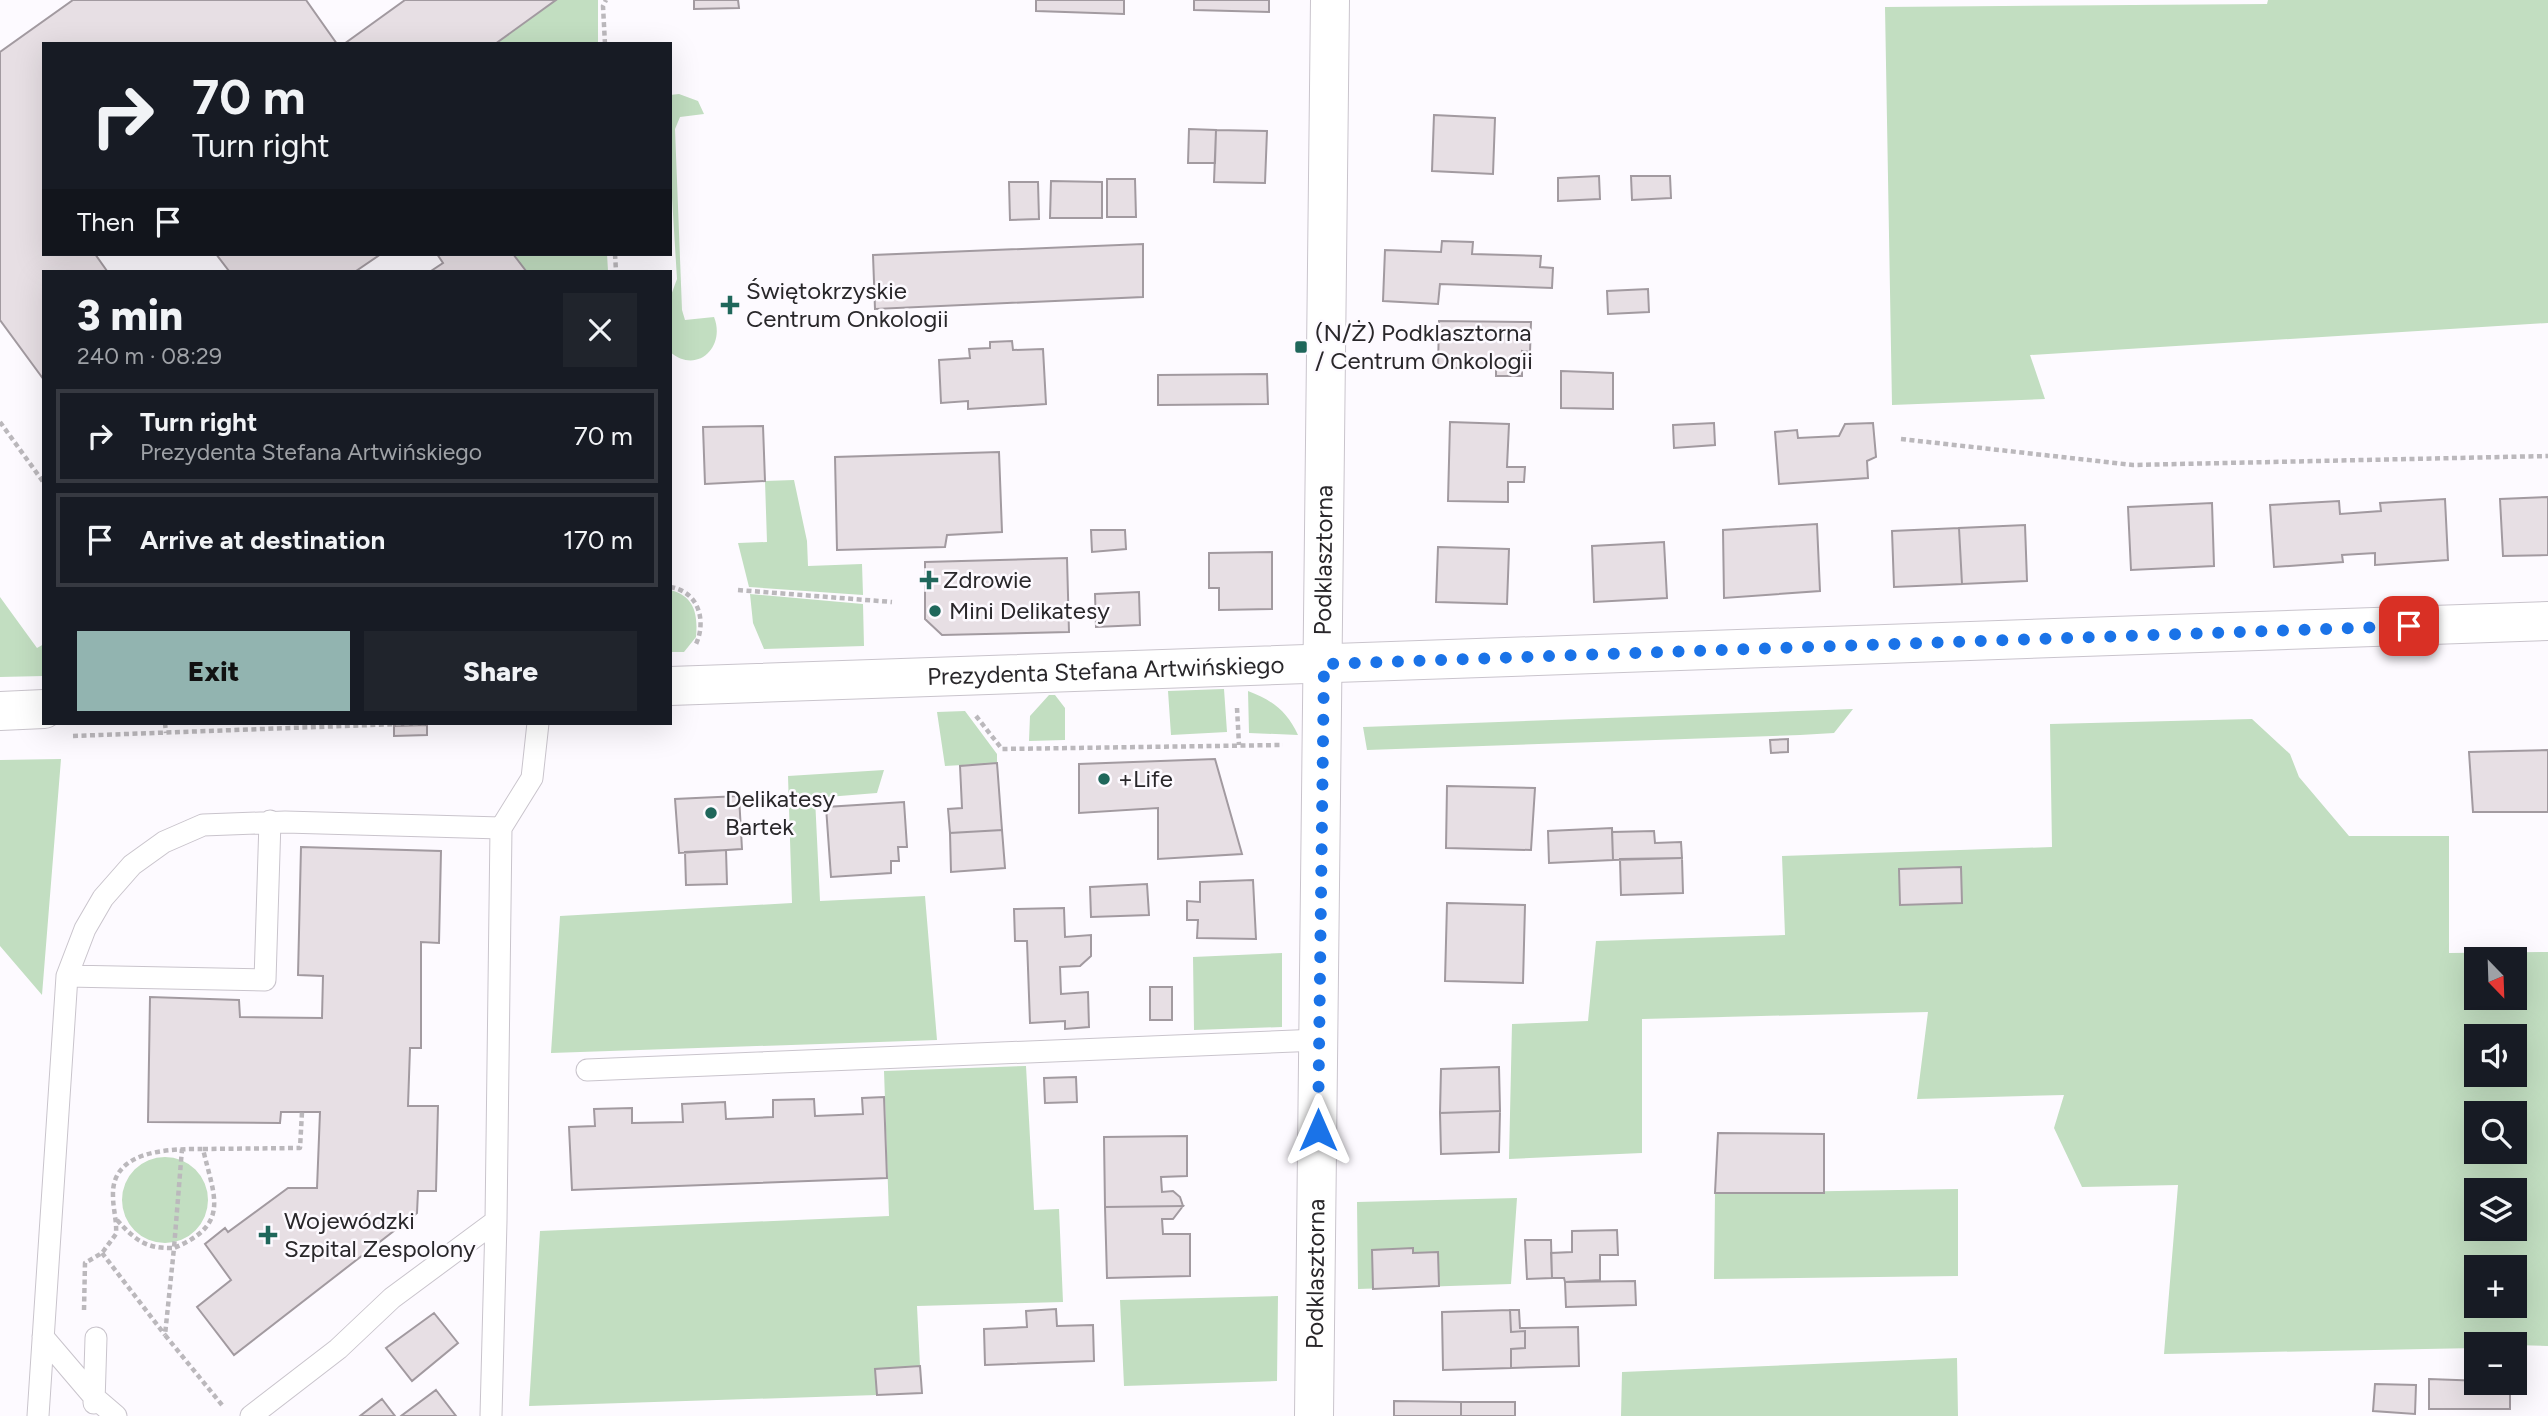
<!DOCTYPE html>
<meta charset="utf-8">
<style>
body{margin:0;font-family:Figtree,sans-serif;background:#20242c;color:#f1f3f6;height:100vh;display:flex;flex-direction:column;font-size:26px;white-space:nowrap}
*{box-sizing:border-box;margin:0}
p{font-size:23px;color:#9ea1a6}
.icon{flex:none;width:38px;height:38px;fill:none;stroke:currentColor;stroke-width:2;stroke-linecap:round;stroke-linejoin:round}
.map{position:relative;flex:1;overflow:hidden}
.side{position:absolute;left:42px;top:270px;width:630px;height:455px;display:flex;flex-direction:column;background:#171b24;border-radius:0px;box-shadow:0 7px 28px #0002}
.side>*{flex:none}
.hud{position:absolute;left:42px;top:42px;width:630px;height:214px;border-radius:0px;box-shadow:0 7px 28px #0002;background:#171b24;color:#f1f3f6;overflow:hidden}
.needle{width:46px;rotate:157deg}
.tools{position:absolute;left:2464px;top:947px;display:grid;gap:14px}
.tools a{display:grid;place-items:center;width:63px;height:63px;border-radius:0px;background:#171b24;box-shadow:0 7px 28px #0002;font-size:35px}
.pin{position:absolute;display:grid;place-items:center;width:60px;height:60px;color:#fff;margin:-30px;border-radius:14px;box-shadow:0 4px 10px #0006}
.me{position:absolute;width:77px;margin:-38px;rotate:0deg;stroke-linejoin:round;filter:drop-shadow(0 0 5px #0008)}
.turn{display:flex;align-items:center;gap:24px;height:147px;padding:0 35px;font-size:32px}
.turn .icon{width:91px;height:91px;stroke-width:2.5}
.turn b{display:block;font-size:49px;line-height:60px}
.then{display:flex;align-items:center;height:66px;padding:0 35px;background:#0003;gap:14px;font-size:26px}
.round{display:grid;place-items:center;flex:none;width:74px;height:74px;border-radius:0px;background:#20242c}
.summary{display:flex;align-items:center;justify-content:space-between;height:119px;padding:0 35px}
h1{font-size:42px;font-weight:800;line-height:52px}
.cta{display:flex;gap:14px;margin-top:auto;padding:14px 35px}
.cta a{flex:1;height:80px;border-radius:0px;background:#92b4b0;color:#111;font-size:28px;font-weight:800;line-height:80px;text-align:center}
.cta a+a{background:#20242c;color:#f1f3f6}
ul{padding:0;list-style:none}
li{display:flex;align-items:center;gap:21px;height:94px;margin:0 14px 10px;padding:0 21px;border:4px solid #363941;border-radius:0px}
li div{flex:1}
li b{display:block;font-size:26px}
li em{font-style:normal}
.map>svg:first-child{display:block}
.green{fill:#c2dec1;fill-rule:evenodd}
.building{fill:#e7dfe4;stroke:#a29aa0;stroke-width:2}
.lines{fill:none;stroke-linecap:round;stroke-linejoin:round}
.service-casing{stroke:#c9c4cc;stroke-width:23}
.minor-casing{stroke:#c9c4cc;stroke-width:40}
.path{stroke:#bbb8bc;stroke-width:4.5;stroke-dasharray:5 3.5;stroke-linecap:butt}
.service{stroke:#fff;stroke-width:21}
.minor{stroke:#fff;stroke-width:38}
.route{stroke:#1a73e8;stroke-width:12;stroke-dasharray:0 21.6}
.poi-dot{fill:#1f675b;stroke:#fdfaff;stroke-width:2.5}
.labels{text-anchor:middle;stroke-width:5;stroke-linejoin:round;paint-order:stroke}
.poi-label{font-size:24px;fill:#29272a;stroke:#fdfaff;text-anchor:start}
.street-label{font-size:24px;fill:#29272a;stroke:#fdfaff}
</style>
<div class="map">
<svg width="2548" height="1416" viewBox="0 0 2548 1416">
<rect width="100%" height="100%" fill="#fdfaff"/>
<!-- green -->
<path class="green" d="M556 0H598V44H495Z
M2268 0H2548V323L2030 355 2045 399 1892 405 1885 7 2267 4Z
M679 94 698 101 704 114 680 117 675 129 682 310 685 320 714 317C726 347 697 375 670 352V298L677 279 670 165V95Z
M513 254H607L608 271H526Z
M794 480 807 541 808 566 862 564 863 595 749 587 738 543 767 542 765 481Z
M670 590C695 596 698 615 696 637L684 652H670Z
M750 594 863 604 864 646 764 649 753 623Z
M0 597 37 648 44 644V676L0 677Z
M1224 689 1227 732 1171 735 1168 691Z
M1248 691C1272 700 1287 711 1298 735L1249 733Z
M1049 695H1055L1065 708V740L1029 741 1030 716Z
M1853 709 1834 733 1800 735 1367 750 1363 727Z
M965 711 997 754V763L945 766 937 712Z
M2252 719 2290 754 2299 777 2349 836H2449V953L2548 952V1346L2476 1344V1348L2164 1354 2178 1185 2082 1187 2054 1128 2064 1095 1917 1099 1928 1012 1642 1019V1153L1509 1159 1512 1024 1588 1021 1596 941 1785 935 1782 856 2052 847 2050 724ZM2476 959H2515V998H2476ZM2476 1036H2515V1074H2476ZM2476 1113H2515V1152H2476ZM2476 1190H2515V1228H2476ZM2476 1267H2515V1306H2476Z
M61 759 42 995 0 946V760Z
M884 770 877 793 815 798 820 901 925 896 937 1040 551 1053 560 916 792 903 788 776Z
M1282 953V1027L1194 1030 1193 957Z
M1026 1066 1034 1210 1059 1209 1063 1302 917 1306 920 1366 875 1369 877 1395 529 1406 540 1231 889 1216 884 1071Z
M122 1200a43 43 0 1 1 86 0a43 43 0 1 1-86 0Z
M1958 1189V1276L1714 1279 1715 1193Z
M1517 1198 1511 1284 1358 1289 1357 1202Z
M1278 1296 1277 1381 1124 1386 1120 1300Z
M1957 1358 1958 1416H1621L1622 1372Z"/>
<!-- building -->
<path class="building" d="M73 0H306L337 44H44V254H95L107 271H44V380L0 320V52Z
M405 0H556L495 44H344Z
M694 0H738L739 8 694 9Z
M1036 0H1124V14L1036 11Z
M1194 0H1269V12L1194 10Z
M1434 115 1495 118 1493 174 1432 171Z
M1189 129 1216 130 1215 163H1188Z
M1216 130 1267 131 1265 183 1214 182Z
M1599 176 1600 199 1558 201V178Z
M1631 176H1670L1671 198 1632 200Z
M1107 179H1135L1136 217H1107Z
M1051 181 1102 182V218H1050Z
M1009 182H1038L1039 219 1010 220Z
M1442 241 1473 242 1472 254 1541 256 1540 267 1553 268 1552 288 1440 284 1438 304 1383 301 1385 250 1441 252Z
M1143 244V297L875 309 873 255Z
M216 254H381L356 271H229Z
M437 254H513L526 271H431L443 263Z
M1648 289 1649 312 1608 314 1607 291Z
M1439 321 1531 322 1530 352 1522 351V376H1496V368H1438Z
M1012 341 1013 350 1043 349 1046 404 968 409V401L941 403 939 360 970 358 969 349 990 348V342Z
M1561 371 1613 373V409L1561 408Z
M1267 374 1268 404 1158 405V375Z
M1450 422 1509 424 1507 467H1525L1524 482H1508V502L1448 501Z
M1714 423 1715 445 1674 448 1673 425Z
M1873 423 1876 457 1867 461 1868 478 1779 484 1775 432 1797 430 1798 438 1839 436 1845 424Z
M763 426 765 481 705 484 703 427Z
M999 452 1002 532 947 535 945 547 837 550 835 457Z
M2548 497V555L2503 556 2500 499Z
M2445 499 2448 560 2375 565V553L2342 555 2343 562 2274 567 2270 505 2339 501 2340 514 2381 511 2380 503Z
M2212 503 2214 566 2131 570 2128 507Z
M1817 524 1820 591 1724 598 1723 530Z
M2025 525 2027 581 1962 584 1959 528Z
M1959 528 1962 584 1894 587 1892 531Z
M1091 530H1125L1126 549 1092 552Z
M1664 542 1667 598 1594 602 1592 546Z
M1438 547 1509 549 1507 604 1436 602Z
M1272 552V609L1219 610V588H1209V553Z
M1067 558 1069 632 942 635 925 619V562Z
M1139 592 1140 625 1096 627 1095 594Z
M427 725V735L394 736V726Z
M1788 739V752L1771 753 1770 740Z
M2548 750V812H2473L2469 752Z
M1215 759 1242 854 1158 859V808L1079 813V764Z
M997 763 1002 830 950 833 948 809 962 808 960 766Z
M1447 786 1535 788 1531 850 1446 848Z
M739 796 742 849 679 853 675 799Z
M904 802 907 847H898L899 861H891V873L831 877 826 807Z
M1612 828 1613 860 1549 863 1548 831Z
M1002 830 1005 868 951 872 950 833Z
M1654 831 1655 843 1681 842 1682 858 1613 860 1612 832Z
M301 847 441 851 439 943 421 942V1048H410L408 1106H438L436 1191H418L417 1213 234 1355 197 1307 231 1280 205 1244 225 1228 228 1232 288 1188H317L320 1112H281L280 1123 148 1122 150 997 239 1000 240 1017 322 1018 323 976 298 975Z
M726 850 727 884 686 885 685 852Z
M1682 858 1683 893 1621 895 1620 859Z
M1961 867 1962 903 1900 905 1899 869Z
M1253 880 1256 939 1197 938 1198 920H1187V901L1200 902V882Z
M1147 884 1149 915 1091 917 1090 887Z
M1447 903 1525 905 1523 983 1445 981Z
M1064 908 1065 937 1091 935V956L1080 966 1060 967 1061 994 1088 992 1089 1027 1065 1029V1021L1030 1023 1027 941H1015L1014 909Z
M1150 987H1172V1020H1150Z
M1499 1067 1500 1111 1440 1113 1441 1069Z
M1076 1077 1077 1102 1045 1103 1044 1078Z
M884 1097 887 1178 572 1190 569 1127 595 1126 594 1109 632 1108V1123L683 1122 682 1104 725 1102 726 1119 773 1117V1100L814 1099 815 1116 863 1114 862 1098Z
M1500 1111 1499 1152 1441 1154 1440 1113Z
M1718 1133 1824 1134V1193H1715Z
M1187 1136V1176L1161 1177 1162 1192 1173 1191 1180 1197 1183 1206 1105 1207 1104 1137Z
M1183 1206 1173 1219H1162L1163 1234H1190V1276L1107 1278 1105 1207Z
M1617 1230 1618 1255H1600V1280L1565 1282 1564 1278H1552L1551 1253 1572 1252V1231Z
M1525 1240H1551L1552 1278 1527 1279Z
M1413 1248V1253L1438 1252 1439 1286 1373 1289 1372 1250Z
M1635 1281 1636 1305 1566 1307 1565 1282Z
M1056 1309 1057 1326 1093 1325 1094 1361 985 1365 984 1329 1027 1327 1026 1311Z
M1510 1310H1519L1520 1328 1578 1327 1579 1366 1511 1368V1349L1525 1348V1331L1511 1332Z
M1510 1310 1511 1332 1525 1331V1348L1511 1349V1368L1443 1370 1442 1312Z
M434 1313 458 1343 412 1381 386 1348Z
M920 1366 922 1393 877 1395 875 1369Z
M2429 1379 2510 1382V1409H2429Z
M2375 1384 2416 1385 2415 1414 2373 1411Z
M436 1390 456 1416H401Z
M382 1399 395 1416H360Z
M1394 1401 1461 1402V1416H1394Z
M1461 1402H1515V1416H1461Z"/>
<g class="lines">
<!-- service casing -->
<g class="service-casing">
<path id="service" d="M501 828 532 778 538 723
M67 976 265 980 270 821
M587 1070 1319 1040
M43 1337 95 1398 116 1416
M94 1403 96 1338
M38 1416 67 976 85 929 103 898 132 865 164 842 203 825 285 822 501 828 496 1221
M251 1416 338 1349 392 1298 496 1221 491 1416"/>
</g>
<!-- minor casing -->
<g class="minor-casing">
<g id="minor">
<path id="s1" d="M670 686 2548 621"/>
<path d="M0 711 44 709"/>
<path id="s2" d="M1314 1416 1330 0"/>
</g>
</g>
<!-- path -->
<path class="path" d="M605 44 603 6 606 0
M615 254 616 271
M0 422 44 483
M1901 439 2133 465 2548 456
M670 587C698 591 707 620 696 644
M738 590 892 602
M1237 708 1239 745
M976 716 1002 749 1283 745
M165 723 166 733
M73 736 425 723
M117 1220C135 1240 146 1249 174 1248L182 1149
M102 1253 165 1335
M84 1310 85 1263 102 1253 116 1234C117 1221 113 1209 113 1196 111 1149 171 1149 203 1149
M222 1405 165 1335 174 1248C231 1224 214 1197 203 1149L300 1148 302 1112"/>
<!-- service -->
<use href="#service" class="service"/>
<!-- minor -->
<use href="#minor" class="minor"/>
</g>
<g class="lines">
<!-- route -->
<path class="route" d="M1318 1130 1324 664 2409 626"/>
</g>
<!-- markers -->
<g class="poi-dot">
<path d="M726.5 294.5h7v7h7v7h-7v7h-7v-7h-7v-7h7z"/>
<rect x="1294" y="340" width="14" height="14" rx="3.5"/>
<path d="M925.5 569.5h7v7h7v7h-7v7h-7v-7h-7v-7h7z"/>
<circle cx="935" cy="611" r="7"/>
<circle cx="1104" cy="779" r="7"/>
<circle cx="711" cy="813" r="7"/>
<path d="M264.5 1224.5h7v7h7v7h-7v7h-7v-7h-7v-7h7z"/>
</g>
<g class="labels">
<!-- poi labels -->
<g class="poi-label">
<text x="746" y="299">Świętokrzyskie<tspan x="746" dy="28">Centrum Onkologii</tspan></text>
<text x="1315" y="341">(N/Ż) Podklasztorna<tspan x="1315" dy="28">/ Centrum Onkologii</tspan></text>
<text x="943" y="588">Zdrowie</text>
<text x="949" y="619">Mini Delikatesy</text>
<text x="1118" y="787">+Life</text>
<text x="725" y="807">Delikatesy<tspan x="725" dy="28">Bartek</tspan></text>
<text x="284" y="1229">Wojewódzki<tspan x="284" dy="28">Szpital Zespolony</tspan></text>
</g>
<!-- street labels -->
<g class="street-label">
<text dy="8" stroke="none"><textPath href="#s2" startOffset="856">Podklasztorna</textPath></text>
<text dy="8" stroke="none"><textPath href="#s1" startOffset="436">Prezydenta Stefana Artwińskiego</textPath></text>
<text dy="8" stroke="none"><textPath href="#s2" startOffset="142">Podklasztorna</textPath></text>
</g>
</g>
</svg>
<div class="tools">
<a><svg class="needle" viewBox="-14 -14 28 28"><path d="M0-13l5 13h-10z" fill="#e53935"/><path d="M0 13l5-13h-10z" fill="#9ea1a6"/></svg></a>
<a><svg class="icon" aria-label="sound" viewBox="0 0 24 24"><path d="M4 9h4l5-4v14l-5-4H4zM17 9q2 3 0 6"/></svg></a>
<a><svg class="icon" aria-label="search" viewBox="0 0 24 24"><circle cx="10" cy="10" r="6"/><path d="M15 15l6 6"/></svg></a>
<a><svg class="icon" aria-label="layers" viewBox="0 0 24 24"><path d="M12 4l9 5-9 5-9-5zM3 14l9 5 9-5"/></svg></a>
<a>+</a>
<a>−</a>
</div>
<div class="pin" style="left:2409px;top:626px;background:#d93025"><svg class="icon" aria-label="arrive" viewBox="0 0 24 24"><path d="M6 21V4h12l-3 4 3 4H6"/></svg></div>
<svg class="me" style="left:1318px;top:1130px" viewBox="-20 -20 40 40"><path d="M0-17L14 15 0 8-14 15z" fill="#1a73e8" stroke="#fff" stroke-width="4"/></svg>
<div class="hud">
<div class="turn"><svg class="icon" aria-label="right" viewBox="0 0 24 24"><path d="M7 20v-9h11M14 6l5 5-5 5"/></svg><div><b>70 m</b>Turn right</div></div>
<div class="then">Then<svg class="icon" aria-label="arrive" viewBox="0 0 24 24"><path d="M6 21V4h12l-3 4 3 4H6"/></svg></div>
</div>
<section class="side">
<div class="summary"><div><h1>3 min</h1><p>240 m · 08:29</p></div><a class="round"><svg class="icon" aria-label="close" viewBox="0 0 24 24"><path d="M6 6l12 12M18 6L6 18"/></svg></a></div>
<ul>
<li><svg class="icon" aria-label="right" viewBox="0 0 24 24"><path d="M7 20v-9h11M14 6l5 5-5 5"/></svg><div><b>Turn right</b><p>Prezydenta Stefana Artwińskiego</p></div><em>70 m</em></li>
<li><svg class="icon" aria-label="arrive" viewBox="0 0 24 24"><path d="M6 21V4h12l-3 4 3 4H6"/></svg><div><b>Arrive at destination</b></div><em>170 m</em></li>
</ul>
<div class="cta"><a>Exit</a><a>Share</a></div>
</section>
</div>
